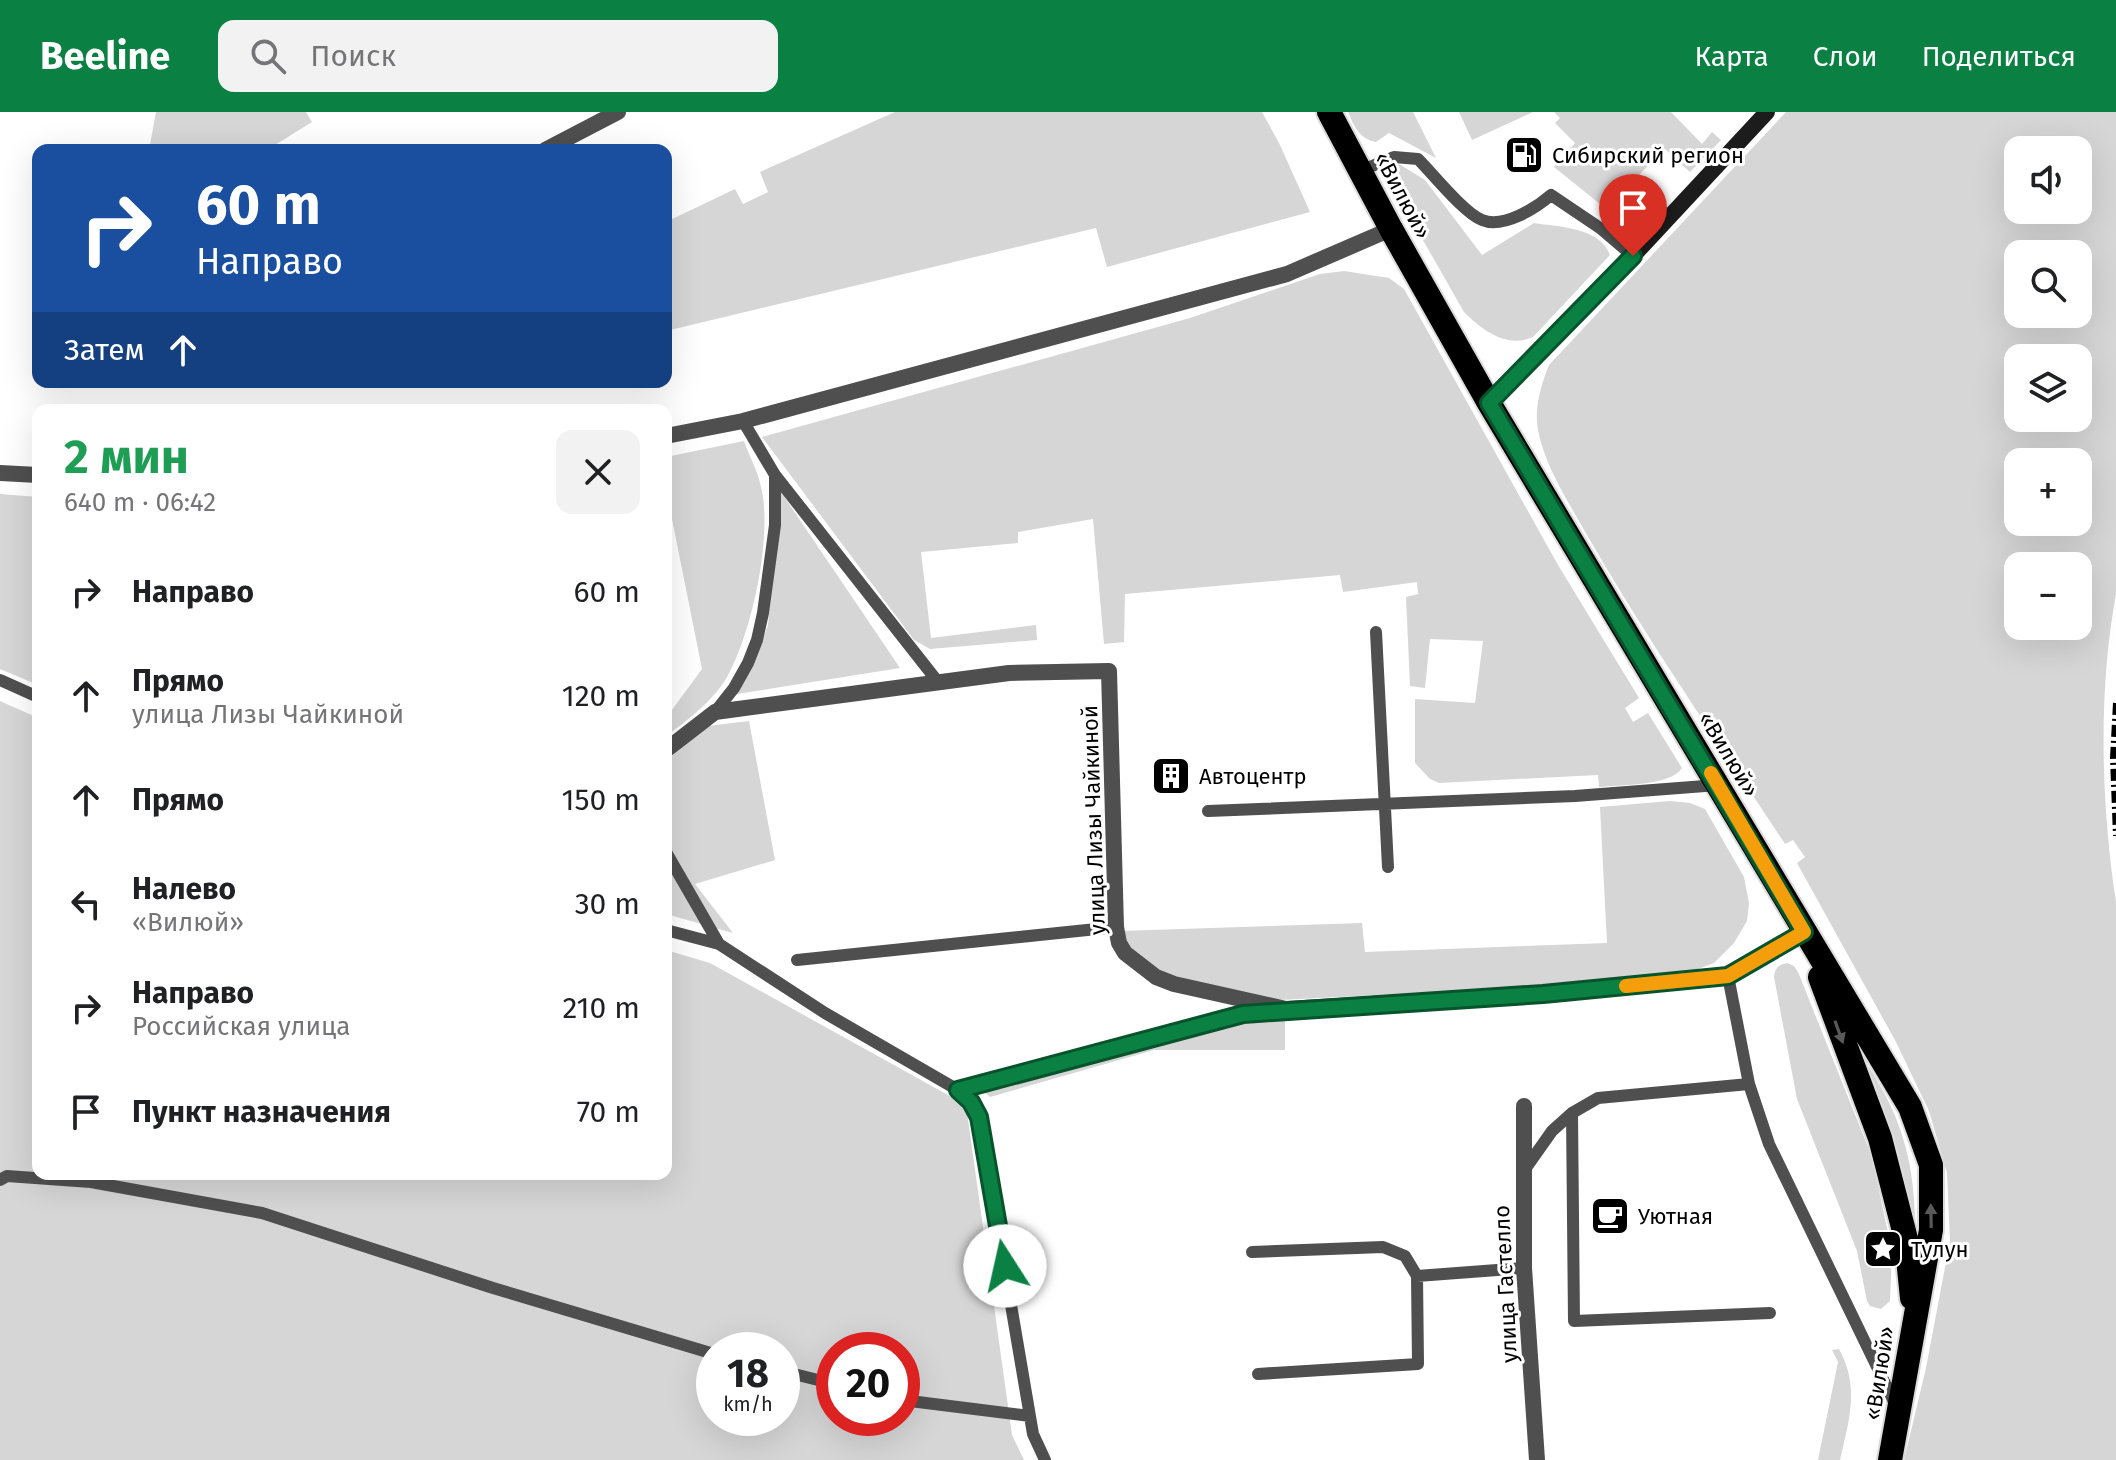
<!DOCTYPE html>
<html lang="ru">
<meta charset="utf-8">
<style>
body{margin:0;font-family:"Fira Sans",sans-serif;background:#f2f2f2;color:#202124;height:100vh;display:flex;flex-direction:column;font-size:30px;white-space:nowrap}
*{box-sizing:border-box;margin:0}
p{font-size:26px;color:#757577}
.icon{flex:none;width:44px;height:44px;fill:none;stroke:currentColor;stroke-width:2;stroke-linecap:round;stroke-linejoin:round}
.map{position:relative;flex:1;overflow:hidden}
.panel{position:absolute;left:32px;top:292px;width:640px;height:776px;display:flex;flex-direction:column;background:#fff;border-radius:16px;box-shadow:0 8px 32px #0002}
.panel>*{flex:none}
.banner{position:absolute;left:32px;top:32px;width:640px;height:244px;border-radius:16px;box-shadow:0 8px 32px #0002;background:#1a4fa0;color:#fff;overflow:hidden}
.tools{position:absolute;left:2004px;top:24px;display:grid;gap:16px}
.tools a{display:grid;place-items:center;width:88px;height:88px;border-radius:16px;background:#fff;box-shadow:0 8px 32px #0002;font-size:40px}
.speed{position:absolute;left:696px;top:1220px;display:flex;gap:16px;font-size:40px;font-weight:700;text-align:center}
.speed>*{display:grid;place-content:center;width:104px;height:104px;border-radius:50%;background:#fff;box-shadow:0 8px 32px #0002;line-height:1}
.speed small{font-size:20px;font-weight:400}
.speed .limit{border:12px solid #d22;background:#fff;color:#111}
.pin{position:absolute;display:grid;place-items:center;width:68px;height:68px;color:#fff;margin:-82px -34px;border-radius:50% 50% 50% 0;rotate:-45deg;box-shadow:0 0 8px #0007}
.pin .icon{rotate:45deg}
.me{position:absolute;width:88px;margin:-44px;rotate:350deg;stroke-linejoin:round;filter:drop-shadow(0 0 6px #0008)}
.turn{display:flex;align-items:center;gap:28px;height:168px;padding:0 32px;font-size:36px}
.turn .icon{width:104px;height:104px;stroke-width:2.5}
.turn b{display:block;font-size:56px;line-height:68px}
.then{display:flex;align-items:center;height:76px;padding:0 32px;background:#0003;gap:16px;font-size:30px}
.round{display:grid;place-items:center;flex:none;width:84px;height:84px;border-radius:16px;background:#f2f2f2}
.summary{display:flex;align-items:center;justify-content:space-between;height:136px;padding:0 32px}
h1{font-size:48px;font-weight:700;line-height:60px;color:#1e9e55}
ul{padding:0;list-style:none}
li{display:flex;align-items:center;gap:24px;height:104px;padding:0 32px}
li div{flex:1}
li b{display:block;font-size:30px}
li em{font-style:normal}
header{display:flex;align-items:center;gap:48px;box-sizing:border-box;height:112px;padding:0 40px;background:#0b8043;color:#fff}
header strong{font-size:38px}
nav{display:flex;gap:44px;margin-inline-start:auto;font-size:28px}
.search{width:560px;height:72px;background:#f2f2f2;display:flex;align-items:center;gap:20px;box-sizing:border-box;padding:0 28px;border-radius:16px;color:#757577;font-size:30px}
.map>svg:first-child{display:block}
.green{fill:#d6d6d6;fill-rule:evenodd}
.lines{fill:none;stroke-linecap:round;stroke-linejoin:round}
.highway-casing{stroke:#dbdbdb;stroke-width:28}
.lane{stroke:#4f4f4f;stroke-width:12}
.street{stroke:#4f4f4f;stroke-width:16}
.secondary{stroke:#1c1c1c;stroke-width:16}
.highway{stroke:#000;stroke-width:24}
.rail{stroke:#000;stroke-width:6;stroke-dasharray:12 4 2 4;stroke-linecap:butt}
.oneway{fill:#595959}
.route-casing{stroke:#07532c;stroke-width:20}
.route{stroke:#0b8043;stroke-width:14}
.slow{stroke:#f59e0b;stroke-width:14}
.labels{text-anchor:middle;stroke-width:6;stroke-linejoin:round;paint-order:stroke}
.poi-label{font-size:22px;fill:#000;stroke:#fff;text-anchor:start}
.street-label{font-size:22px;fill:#000;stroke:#fff}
</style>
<header>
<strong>Beeline</strong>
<div class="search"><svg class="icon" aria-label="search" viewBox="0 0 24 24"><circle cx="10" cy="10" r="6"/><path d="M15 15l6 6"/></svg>Поиск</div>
<nav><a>Карта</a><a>Слои</a><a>Поделиться</a></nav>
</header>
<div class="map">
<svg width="2116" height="1348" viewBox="0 0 2116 1348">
<rect width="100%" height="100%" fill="#fff"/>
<!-- green -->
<path class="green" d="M156 0H306L312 10 267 38H149Z
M895 0H1262L1280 33 1310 100 1107 155 1096 116 666 219V110L735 77 743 92 768 80 760 60Z
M1348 0H1413L1436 46 1389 21 1376 30C1359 27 1354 14 1348 0Z
M1459 0H1533L1472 28Z
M1554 0H1671L1702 32 1712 20 1721 28 1690 60 1665 37 1637 65 1661 89 1638 112 1626 113 1554 55 1575 31 1555 11 1560 6Z
M1786 0H2116V482C2098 578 2101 693 2116 790V1348H1904L1926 1256 1950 1129 1947 1061 1929 999 1896 930 1797 751 1805 745 1793 728 1785 732C1718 630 1648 529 1587 423 1569 391 1545 355 1538 318 1534 296 1541 273 1549 253ZM2018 38H2078V98H2018ZM2018 142H2078V202H2018ZM2018 246H2078V306H2018ZM2018 350H2078V410H2018ZM2018 454H2078V514H2018Z
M1399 52 1425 68 1482 143 1534 111C1559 115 1600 115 1610 143L1533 225C1507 237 1482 218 1464 200L1391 72 1390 63Z
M1344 159 1389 166 1404 177 1558 453 1639 586 1625 596 1633 610 1648 601 1682 656C1671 674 1619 673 1599 675L1598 663 1439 671 1430 667 1415 651V587L1475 591 1483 529 1430 527 1425 576 1410 574 1406 485 1418 482 1417 470 1343 480 1340 463 1125 482 1124 530 1104 532 1093 407 1018 420V431L921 440 931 526 1036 513 1037 528 930 537 914 528 762 325 1190 206 1320 162Z
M744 329C749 344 758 359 761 375 773 423 752 521 727 565 715 587 686 610 666 624V606L702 557 671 402H666V345Z
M781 380 900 556 737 582 758 541 768 513Z
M0 382 38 385V573L0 557Z
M0 589 38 606V1062H666V838L710 851 966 993 1012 1323 1024 1348H0ZM714 1238H782V1306H714ZM834 1238H902V1306H834Z
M749 609 775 748 695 772 733 821 666 802V649L708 614Z
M1670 689 1690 691 1705 697 1744 765 1749 791 1747 809 1734 831 1714 851 1682 863 1539 875 1279 888 1232 883 1152 857 1127 832 1121 819 1362 811 1365 840 1607 831 1600 695Z
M1787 851 1794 854 1798 860 1872 1045 1892 1140 1890 1189 1881 1197 1870 1194 1867 1189 1857 1139 1797 987 1774 865C1775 856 1778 853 1787 851Z
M1285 904V938H1154L990 985 984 980C1084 951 1182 918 1285 904Z
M1861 943C1899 998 1914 1044 1915 1110L1894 1025Z
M1839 1237C1860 1275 1849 1308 1840 1348H1818L1838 1250 1832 1238Z"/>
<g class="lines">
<!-- highway casing -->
<g class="highway-casing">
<path id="highway" d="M1329 0 1391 117 1489 291 1910 995 1931 1053V1118L1890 1348
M1820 865 1880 1026 1906 1127 1912 1186"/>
</g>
<!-- lane -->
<path class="lane" d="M1360 59 1394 45 1418 47C1433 62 1464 101 1482 108 1503 117 1536 96 1551 83L1600 116 1633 144
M775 363 938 570
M1376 520 1388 755
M0 568 38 585
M715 600 734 576 748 551 757 528 763 501 775 413V363L743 309
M1208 699 1575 684 1718 673
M666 740 719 832
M666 818 719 832 825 901 958 978 971 990 979 1005 1033 1322 1045 1348
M797 848 1116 815
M1728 864 1749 972 1769 1032 1896 1294
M958 978 1243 902 1277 898
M1572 1001 1574 1209 1770 1201
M1523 1060 1552 1019 1572 1001 1598 986 1749 972
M0 1068 7 1064 91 1070 262 1101 493 1176 714 1242
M1252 1140 1383 1135 1405 1144 1417 1164 1418 1252 1258 1262
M1417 1164 1524 1156
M782 1259 834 1272
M902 1288 1030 1304"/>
<!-- street -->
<path class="street" d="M545 38 618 0
M666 324 743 309 1287 162 1391 117
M0 361 38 363
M666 638 715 600 1009 561 1109 559 1116 815 1119 831 1125 841 1156 865 1174 872 1286 897 1543 882 1728 864 1804 820
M1524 994V1156L1537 1348"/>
<!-- secondary -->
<path class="secondary" d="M1489 291 1633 144 1767 0"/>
<!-- highway -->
<use href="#highway" class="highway"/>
<!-- rail -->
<path class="rail" d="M2116 591 2113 646 2116 724"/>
</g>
<!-- one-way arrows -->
<defs><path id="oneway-solid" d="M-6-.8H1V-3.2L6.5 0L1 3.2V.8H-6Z" transform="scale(2)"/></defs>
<g class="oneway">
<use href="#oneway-solid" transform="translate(1839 920) rotate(70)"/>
<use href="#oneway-solid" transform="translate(1931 1104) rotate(-91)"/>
</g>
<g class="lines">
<!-- route casing -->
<g class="route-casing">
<path id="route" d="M1005 1154 979 1005 971 990 958 978 1243 902 1543 882 1728 864 1804 820 1489 291 1633 144"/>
</g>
<!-- route -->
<use href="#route" class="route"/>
<!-- slow -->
<path class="slow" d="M1626 874 1728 864 1804 820 1711 661"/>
</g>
<!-- icons -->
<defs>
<g id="fuel-square" transform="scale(2)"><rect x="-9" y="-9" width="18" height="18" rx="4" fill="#000" stroke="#fff"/><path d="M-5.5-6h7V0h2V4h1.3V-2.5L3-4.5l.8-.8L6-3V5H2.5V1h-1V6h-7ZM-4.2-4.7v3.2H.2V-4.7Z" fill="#fff"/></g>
<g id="building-square" transform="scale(2)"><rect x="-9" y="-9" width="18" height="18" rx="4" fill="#000" stroke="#fff"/><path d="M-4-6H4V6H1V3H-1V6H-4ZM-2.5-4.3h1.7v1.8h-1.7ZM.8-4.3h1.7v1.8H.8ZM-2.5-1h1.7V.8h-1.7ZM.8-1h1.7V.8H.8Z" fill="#fff"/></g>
<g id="cafe-square" transform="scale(2)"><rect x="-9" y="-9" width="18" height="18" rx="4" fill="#000" stroke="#fff"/><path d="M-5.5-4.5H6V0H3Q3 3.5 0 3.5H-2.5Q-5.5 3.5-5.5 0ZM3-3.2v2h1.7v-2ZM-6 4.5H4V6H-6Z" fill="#fff"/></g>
<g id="sight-square" transform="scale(2)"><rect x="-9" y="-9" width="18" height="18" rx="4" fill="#000" stroke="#fff"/><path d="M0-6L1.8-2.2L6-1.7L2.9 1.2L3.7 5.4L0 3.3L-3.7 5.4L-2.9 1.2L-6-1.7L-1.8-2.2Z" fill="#fff"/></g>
</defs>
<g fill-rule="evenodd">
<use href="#fuel-square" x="1524" y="43"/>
<use href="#building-square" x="1171" y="664"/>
<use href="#cafe-square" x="1610" y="1104"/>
<use href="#sight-square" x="1883" y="1137"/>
</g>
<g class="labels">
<!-- poi labels -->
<g class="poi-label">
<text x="1552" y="51">Сибирский регион</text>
<text x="1199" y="672">Автоцентр</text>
<text x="1638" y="1112">Уютная</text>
<text x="1911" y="1145">Тулун</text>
</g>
<!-- street labels -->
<g class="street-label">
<text transform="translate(1403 83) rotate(62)" y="8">«Вилюй»</text>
<text transform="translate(1729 642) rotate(59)" y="8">«Вилюй»</text>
<text transform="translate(1093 708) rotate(-92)" y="8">улица Лизы Чайкиной</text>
<text transform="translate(1505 1172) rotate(-93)" y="8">улица Гастелло</text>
<text transform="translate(1879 1261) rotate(-81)" y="8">«Вилюй»</text>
</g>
</g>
</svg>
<div class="tools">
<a><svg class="icon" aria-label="sound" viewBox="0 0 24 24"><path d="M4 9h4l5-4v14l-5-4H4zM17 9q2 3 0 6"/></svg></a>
<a><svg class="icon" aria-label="search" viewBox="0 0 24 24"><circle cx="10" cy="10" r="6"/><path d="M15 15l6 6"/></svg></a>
<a><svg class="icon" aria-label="layers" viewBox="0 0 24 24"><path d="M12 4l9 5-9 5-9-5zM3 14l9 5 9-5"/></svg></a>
<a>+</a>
<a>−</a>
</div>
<div class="speed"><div>18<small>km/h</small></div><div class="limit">20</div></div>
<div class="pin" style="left:1633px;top:144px;background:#d93025"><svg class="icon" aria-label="arrive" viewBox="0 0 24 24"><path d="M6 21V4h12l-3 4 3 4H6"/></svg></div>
<svg class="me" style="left:1005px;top:1154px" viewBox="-20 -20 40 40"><circle r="19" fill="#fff"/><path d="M0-13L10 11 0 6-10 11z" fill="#0b8043"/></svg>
<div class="banner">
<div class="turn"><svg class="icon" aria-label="right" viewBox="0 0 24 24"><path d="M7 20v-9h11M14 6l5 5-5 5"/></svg><div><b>60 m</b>Направо</div></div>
<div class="then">Затем<svg class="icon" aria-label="ahead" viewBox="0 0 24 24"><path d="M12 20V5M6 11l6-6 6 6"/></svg></div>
</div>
<section class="panel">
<div class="summary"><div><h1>2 мин</h1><p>640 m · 06:42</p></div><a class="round"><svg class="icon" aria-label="close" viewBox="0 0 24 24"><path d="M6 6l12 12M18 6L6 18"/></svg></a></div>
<ul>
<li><svg class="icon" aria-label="right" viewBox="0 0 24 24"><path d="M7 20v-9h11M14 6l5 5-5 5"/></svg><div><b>Направо</b></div><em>60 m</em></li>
<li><svg class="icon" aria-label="ahead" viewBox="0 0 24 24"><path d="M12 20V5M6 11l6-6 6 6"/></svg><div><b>Прямо</b><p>улица Лизы Чайкиной</p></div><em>120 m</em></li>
<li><svg class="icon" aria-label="ahead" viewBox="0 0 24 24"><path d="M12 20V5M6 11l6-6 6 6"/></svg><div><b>Прямо</b></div><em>150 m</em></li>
<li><svg class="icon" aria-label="left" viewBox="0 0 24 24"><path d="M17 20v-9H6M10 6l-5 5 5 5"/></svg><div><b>Налево</b><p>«Вилюй»</p></div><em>30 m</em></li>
<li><svg class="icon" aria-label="right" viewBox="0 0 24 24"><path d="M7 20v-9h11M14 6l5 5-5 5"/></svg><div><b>Направо</b><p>Российская улица</p></div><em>210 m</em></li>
<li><svg class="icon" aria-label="arrive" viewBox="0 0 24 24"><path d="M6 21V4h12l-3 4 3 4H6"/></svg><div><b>Пункт назначения</b></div><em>70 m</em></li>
</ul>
</section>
</div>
